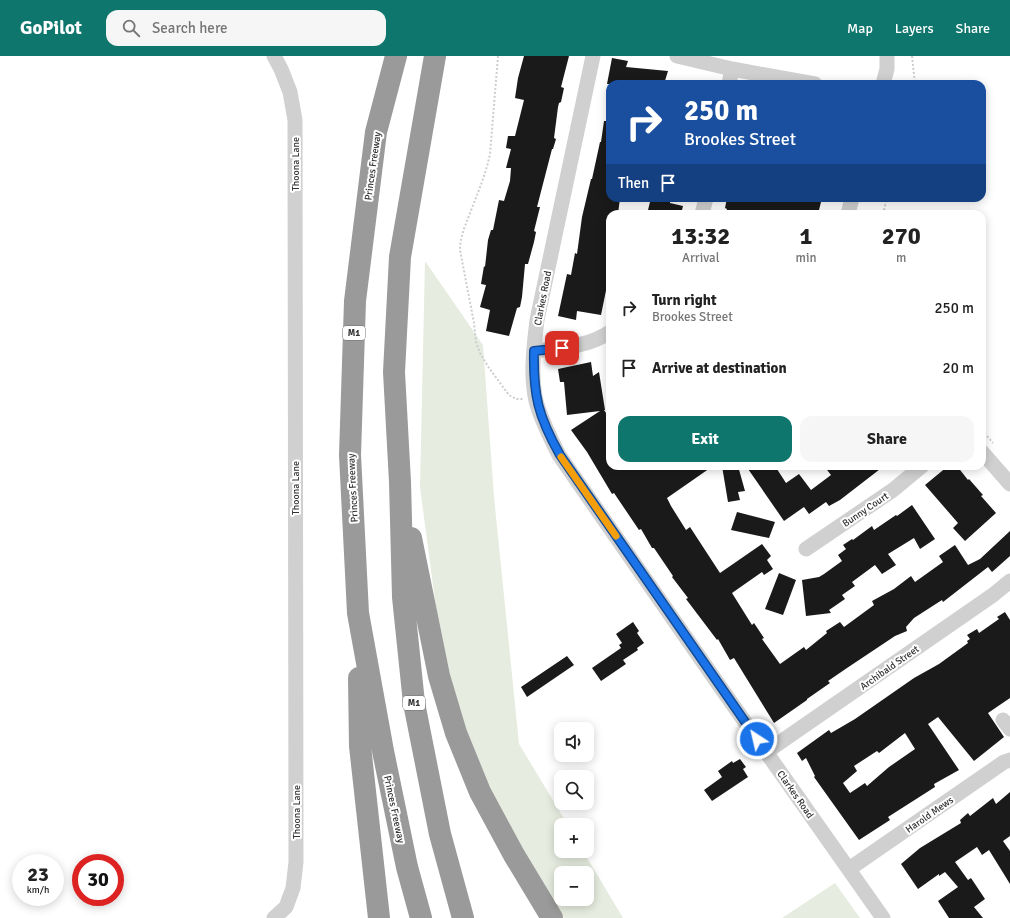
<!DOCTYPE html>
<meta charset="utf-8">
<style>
body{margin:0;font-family:Signika,sans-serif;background:#f6f6f6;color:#222;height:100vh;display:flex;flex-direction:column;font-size:15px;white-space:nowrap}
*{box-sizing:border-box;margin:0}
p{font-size:13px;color:#767676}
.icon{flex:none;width:22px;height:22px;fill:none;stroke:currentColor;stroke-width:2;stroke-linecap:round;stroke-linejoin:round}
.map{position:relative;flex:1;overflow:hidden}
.drawer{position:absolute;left:606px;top:154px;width:380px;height:260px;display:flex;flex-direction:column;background:#fff;border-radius:12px;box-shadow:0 2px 10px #0003}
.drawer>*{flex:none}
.hud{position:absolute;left:606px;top:24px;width:380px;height:122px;border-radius:12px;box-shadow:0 2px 10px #0003;background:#1a4fa0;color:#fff;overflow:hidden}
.fabs{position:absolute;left:554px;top:666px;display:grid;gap:8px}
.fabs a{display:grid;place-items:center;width:40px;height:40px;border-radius:8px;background:#fff;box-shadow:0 2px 10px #0003;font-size:20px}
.speed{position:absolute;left:12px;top:798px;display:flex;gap:8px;font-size:20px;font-weight:700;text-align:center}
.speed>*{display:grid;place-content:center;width:52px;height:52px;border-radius:50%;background:#fff;box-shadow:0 2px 10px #0003;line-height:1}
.speed small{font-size:10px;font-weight:400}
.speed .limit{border:6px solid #d22;background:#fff;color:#111}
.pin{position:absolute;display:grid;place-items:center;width:34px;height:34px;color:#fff;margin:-17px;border-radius:8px;box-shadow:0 2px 6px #0006}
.me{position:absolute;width:44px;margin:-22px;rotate:325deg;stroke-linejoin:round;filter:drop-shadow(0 0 3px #0008)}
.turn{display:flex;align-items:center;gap:14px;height:84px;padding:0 12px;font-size:18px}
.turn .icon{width:52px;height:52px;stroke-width:2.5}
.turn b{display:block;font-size:28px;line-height:34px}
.then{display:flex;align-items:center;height:38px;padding:0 12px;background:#0003;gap:8px;font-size:15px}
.eta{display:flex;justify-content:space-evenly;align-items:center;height:68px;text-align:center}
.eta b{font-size:24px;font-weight:700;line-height:28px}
.cta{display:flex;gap:8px;margin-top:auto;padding:8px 12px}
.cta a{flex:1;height:46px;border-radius:12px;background:#0f766e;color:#fff;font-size:16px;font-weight:700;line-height:46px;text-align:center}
.cta a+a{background:#f6f6f6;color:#222}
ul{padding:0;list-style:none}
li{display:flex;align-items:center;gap:12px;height:60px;padding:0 12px}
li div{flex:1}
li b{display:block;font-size:15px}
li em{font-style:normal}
header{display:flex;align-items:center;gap:24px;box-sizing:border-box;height:56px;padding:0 20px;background:#0f766e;color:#fff}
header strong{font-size:19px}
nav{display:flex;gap:22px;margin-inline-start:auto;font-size:14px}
.search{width:280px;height:36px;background:#f6f6f6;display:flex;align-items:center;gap:10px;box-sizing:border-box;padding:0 14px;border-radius:12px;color:#767676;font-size:15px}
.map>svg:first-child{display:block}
.green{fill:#e6ecdf;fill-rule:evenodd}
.building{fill:#1a1a1a;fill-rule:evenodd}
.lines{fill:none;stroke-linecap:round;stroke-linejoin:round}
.path{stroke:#cdcdcd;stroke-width:2;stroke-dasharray:2 2;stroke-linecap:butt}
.minor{stroke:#d0d0d0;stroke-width:15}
.highway{stroke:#9a9a9a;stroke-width:22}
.route-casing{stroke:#114b97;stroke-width:10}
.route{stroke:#1a73e8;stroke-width:7}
.slow{stroke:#f59e0b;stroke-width:7}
.labels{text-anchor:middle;stroke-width:4;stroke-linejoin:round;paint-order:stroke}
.shield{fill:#fff;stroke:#707070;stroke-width:1}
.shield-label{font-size:9px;font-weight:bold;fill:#333}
.street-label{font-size:10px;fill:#333;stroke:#fff}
</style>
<header>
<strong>GoPilot</strong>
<div class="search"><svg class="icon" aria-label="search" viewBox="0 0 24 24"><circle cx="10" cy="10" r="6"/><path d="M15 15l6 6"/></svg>Search here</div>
<nav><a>Map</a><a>Layers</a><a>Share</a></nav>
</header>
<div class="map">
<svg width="1010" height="862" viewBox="0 0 1010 862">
<rect width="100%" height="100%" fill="#fff"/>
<!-- green -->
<path class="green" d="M425 205 483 289 494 441 519 688 568 769H561V795H583L623 862H564L538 824 491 736 461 663 440 582 420 431ZM561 817H587V843H561Z
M835 827 860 862H782Z"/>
<!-- building -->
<path class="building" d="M524 0H569L561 31 564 32 561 46 559 47 558 51 554 82 556 83 553 93H552L537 151H540L534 175 536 176 534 186 528 208H525L522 241 520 251 517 252 509 280 486 275 490 254 480 251 486 229 481 228 484 210 485 211 488 184 491 174H493L499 144 504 145 510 125 511 112H506L511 93 506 92 508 80H515L524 44 515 42 518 22Z
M612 2 628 5 626 11 668 15 664 28H607Z
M604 65H610V142H620L618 158H610V215L601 259 577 255 576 264 558 260 567 218 571 219 575 197 577 198 582 161 591 123H592L600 86H601Z
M651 142H670V147L683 150 681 158H647Z
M727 142H822L818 158 768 156V158H726L727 153 725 152Z
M591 306 593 320 599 316 605 354H604L610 363V410H713L667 442 671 450 686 474 690 471 720 517 762 488 771 500 767 504 773 513 764 519 762 516 732 537 752 569 754 567 764 582 762 583 780 608 804 591 806 594 827 577 826 575 840 566 844 571 874 549 872 545 894 533 911 520 915 526 943 506 939 500 955 489 968 509 980 503 1010 475V500L992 516 988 511 943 546 942 544 914 562 906 571 907 575 895 580 847 612 828 625 830 627 807 643V644L774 667 734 602 730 604 718 583 717 584 686 543 688 542 672 521 673 520 654 492H652L641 473 639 474 614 437 612 438 587 396 571 374 600 355 567 359 564 326H560L558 313Z
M722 410H738L745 435 738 436 740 444 728 446Z
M746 410H775L786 427 799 418 811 434 831 419 824 410H884L840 444 829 450 826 446 809 458 804 451 784 465Z
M948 410H957L968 424 969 423 983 439 981 440 996 457 965 485 953 472 958 467 925 429Z
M912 449 935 483 920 493 914 482 888 498 896 509 882 518 875 509 852 526 855 530 842 539 845 543 829 554 831 557 806 560 802 524 819 521 824 518 842 505 838 499 846 493 843 489 852 483 853 484 872 470 874 474 896 459 897 460Z
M737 456 775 466 769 482 731 474Z
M779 517 796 524 783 559 765 553Z
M1005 556 1010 564V642L988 657 1004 681 974 705 938 661 928 668 959 714 934 728 935 731 888 761 890 764 859 784 814 721 815 720 806 702 802 705 797 697 829 674 831 677 855 663 914 622 939 608 968 587 967 585 970 583 967 579 977 573 979 577 999 563 997 561ZM905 677 915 693 889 711 867 730 865 727 850 737 843 727 857 715 854 710 877 695 879 697Z
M633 566 639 575 637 577 644 587 637 592 638 594 623 604 626 608 601 625 592 612 621 592 619 589 622 587 616 578Z
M567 600 574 609 527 641 521 631Z
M740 703 746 711 743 713 748 721 712 745 704 734 722 721 718 715 732 705 733 707Z
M1010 736V780L1003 785 1010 795V828L989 794 982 799 977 791 955 806 968 824 971 822 985 843 974 851 983 862H949L938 845 958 831 945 816 939 820V818L918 833 901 808 920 792 961 767 960 764 968 757 970 760 993 742 996 748Z"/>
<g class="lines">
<!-- path -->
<path class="path" d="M498 0 490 98C486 117 479 134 472 152 467 166 460 179 460 194L474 267 476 286 480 297 489 312 509 339 516 343H523
M912 0 915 28
M883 158 887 142
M982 374 993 387"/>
<!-- minor -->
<path class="minor" d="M274 0 281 13 290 36 295 64 296 806 293 832 286 851 274 862
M593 0 537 264C534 290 530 318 536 345 541 364 550 381 559 399L721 632 883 862
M677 0 732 13 815 28
M729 28 732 13
M883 28 887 13V0
M702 158 706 142
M848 158 852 142
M534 295C560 292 588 291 610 276
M982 396 1010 428
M806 493 893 434 922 410
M1003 664 1010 673
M766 696 993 539 1010 525
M849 813 1004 706 1010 704"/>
<!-- highway -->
<path class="highway" d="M396 0 376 76 355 245 350 399 358 557 383 695 407 811 421 862
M435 0 400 201 394 316 400 426 403 541 414 647 440 778 463 862
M411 482 439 620 456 677 480 736 514 799 552 862
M359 622 360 690 379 862"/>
</g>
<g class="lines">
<!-- route casing -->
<g class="route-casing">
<path id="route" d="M562 292 534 295C533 339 538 360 560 399L757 683"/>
</g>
<!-- route -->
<use href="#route" class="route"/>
<!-- slow -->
<path class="slow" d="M561 401 616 480"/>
</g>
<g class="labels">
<!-- shield labels -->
<g class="shield">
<rect x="343" y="270" width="22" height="14" rx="3"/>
<rect x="403" y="640" width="22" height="14" rx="3"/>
</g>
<g class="shield-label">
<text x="354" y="280">M1</text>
<text x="414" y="650">M1</text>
</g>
<!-- street labels -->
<g class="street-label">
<text transform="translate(295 108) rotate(-90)" y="4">Thoona Lane</text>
<text transform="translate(372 110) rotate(-82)" y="4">Princes Freeway</text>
<text transform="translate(542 242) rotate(-79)" y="4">Clarkes Road</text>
<text transform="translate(295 432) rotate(-90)" y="4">Thoona Lane</text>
<text transform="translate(352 432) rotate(-93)" y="4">Princes Freeway</text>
<text transform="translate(865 453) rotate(-34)" y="4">Bunny Court</text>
<text transform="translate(889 611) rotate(-35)" y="4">Archibald Street</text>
<text transform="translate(796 738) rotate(55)" y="4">Clarkes Road</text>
<text transform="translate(395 753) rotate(78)" y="4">Princes Freeway</text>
<text transform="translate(296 756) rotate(-90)" y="4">Thoona Lane</text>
<text transform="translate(929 758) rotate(-35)" y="4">Harold Mews</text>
</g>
</g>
</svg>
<div class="fabs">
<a><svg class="icon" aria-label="sound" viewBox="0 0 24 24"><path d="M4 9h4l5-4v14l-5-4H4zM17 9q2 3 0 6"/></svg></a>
<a><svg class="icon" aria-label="search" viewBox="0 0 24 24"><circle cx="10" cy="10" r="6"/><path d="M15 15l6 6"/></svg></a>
<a>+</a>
<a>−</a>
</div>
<div class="speed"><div>23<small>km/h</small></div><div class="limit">30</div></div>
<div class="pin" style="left:562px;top:292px;background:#d93025"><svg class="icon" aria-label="arrive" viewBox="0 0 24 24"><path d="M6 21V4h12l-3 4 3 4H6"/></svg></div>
<svg class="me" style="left:757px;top:683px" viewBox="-20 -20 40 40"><circle r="17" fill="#1a73e8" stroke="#fff" stroke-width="3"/><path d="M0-11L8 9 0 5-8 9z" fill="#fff"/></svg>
<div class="hud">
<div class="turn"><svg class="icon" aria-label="right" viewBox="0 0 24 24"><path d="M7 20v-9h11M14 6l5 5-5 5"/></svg><div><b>250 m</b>Brookes Street</div></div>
<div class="then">Then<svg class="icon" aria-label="arrive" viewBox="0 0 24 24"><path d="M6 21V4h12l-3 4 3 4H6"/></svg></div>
</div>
<section class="drawer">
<div class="eta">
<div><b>13:32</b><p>Arrival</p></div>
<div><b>1</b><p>min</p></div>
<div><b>270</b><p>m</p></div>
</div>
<ul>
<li><svg class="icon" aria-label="right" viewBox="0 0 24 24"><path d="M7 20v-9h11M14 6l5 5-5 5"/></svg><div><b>Turn right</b><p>Brookes Street</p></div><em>250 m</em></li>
<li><svg class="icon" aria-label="arrive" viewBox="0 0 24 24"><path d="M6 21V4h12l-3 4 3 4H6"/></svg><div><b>Arrive at destination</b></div><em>20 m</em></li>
</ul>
<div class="cta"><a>Exit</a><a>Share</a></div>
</section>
</div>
